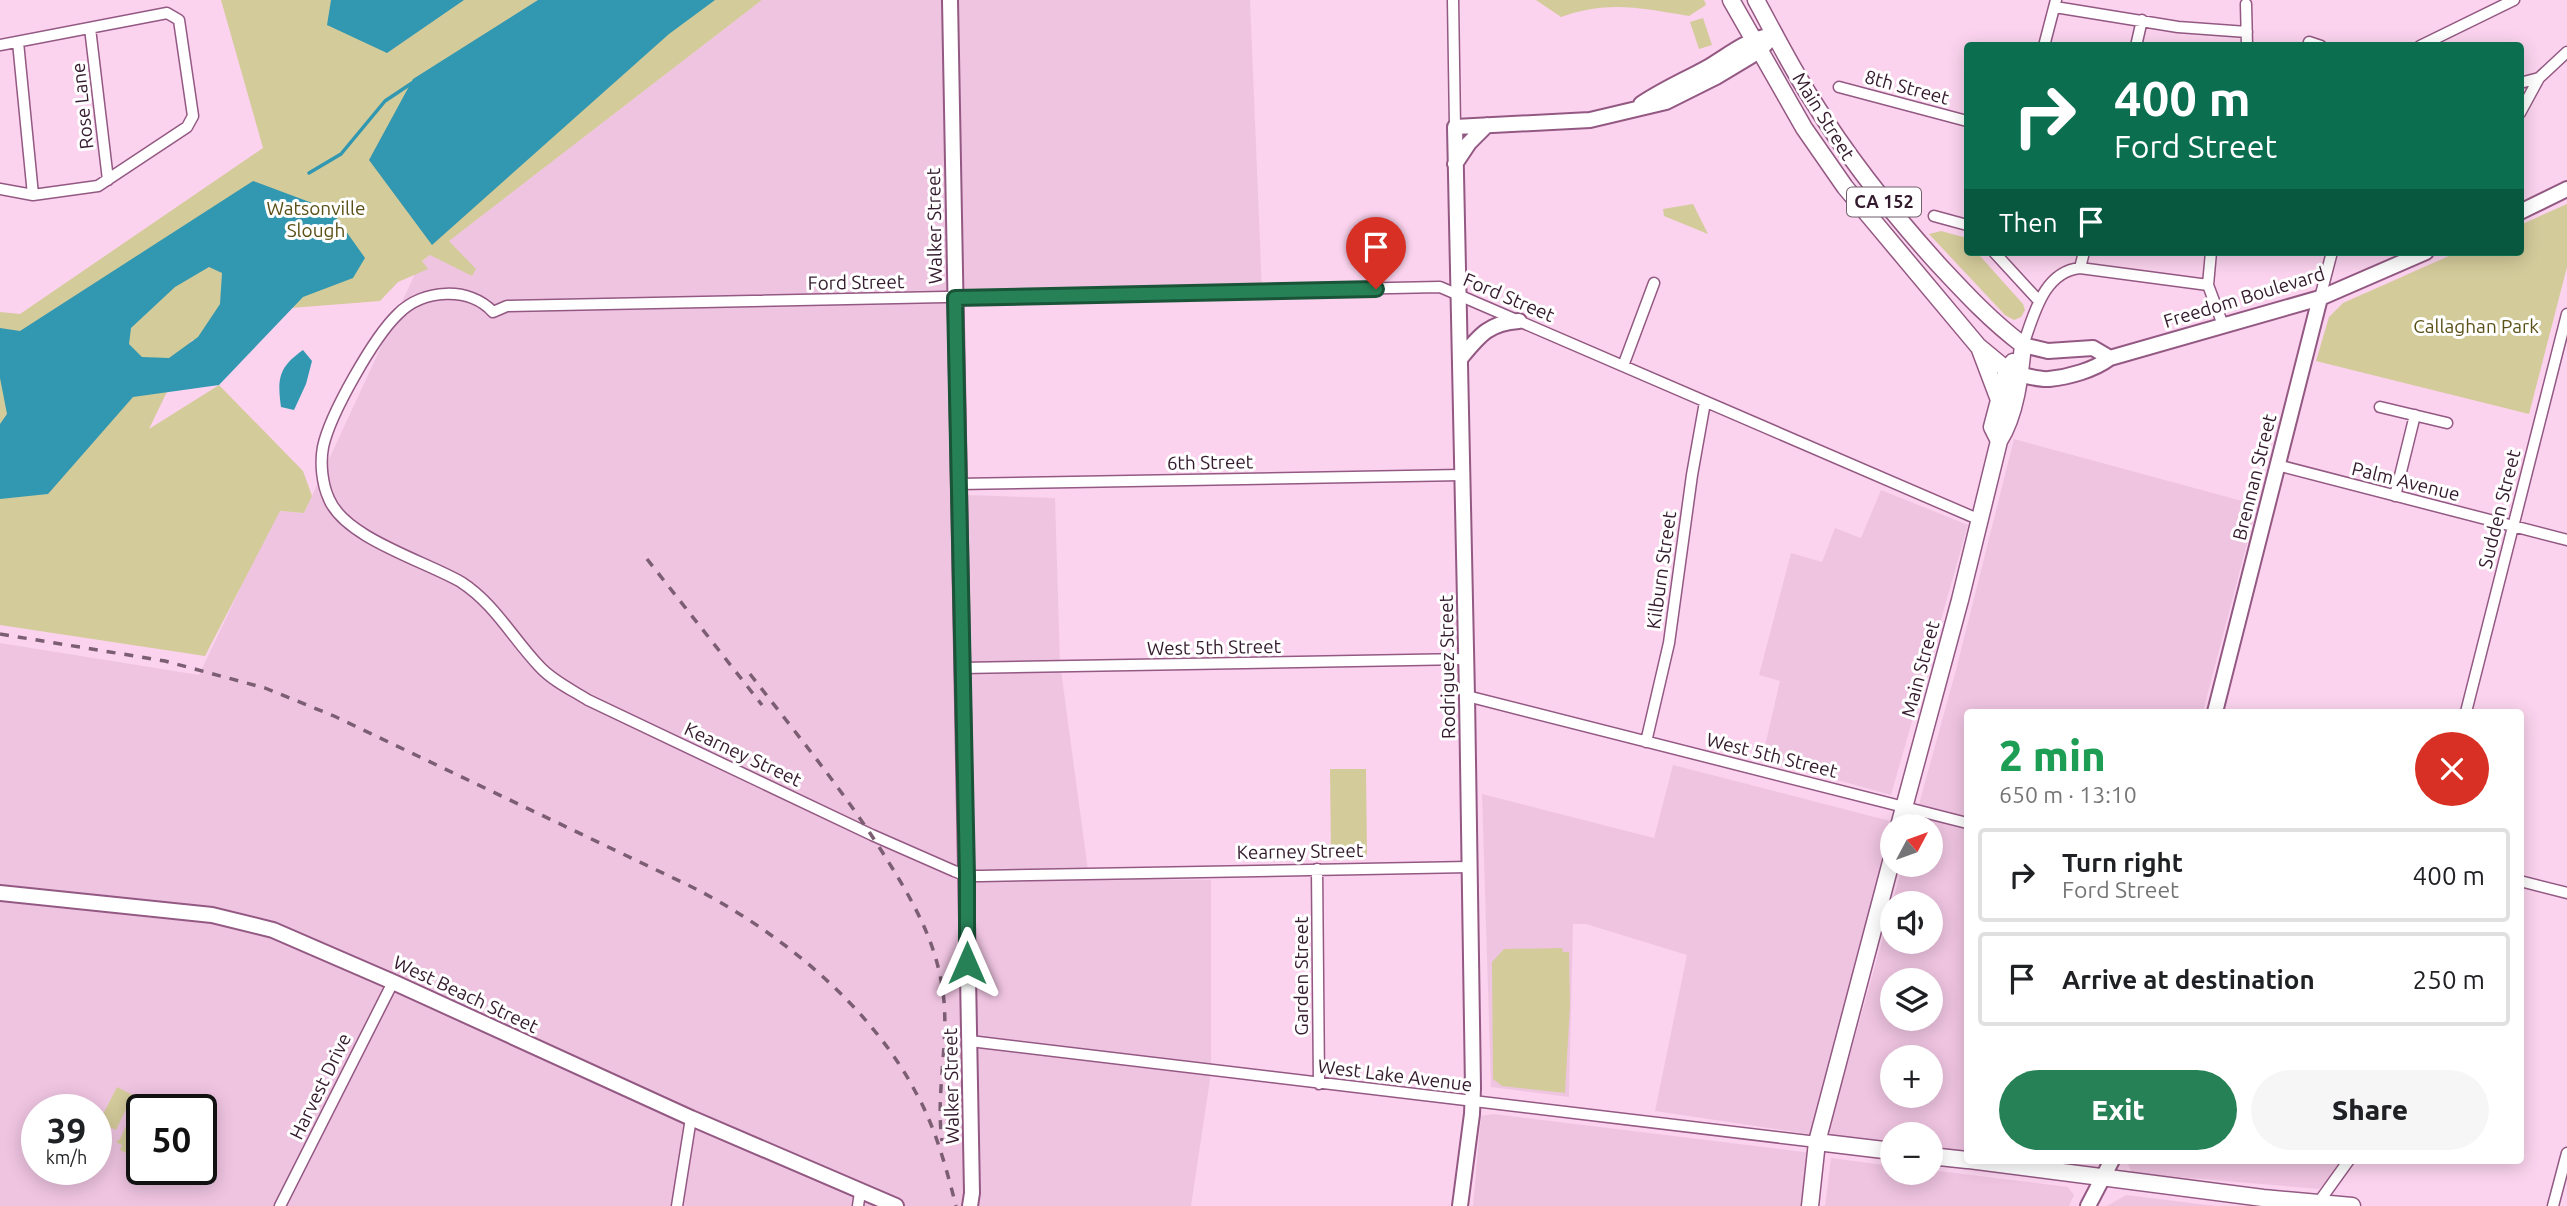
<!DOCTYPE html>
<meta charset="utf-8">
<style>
body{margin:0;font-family:Ubuntu,sans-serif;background:#f6f6f6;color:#202124;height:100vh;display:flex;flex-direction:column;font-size:26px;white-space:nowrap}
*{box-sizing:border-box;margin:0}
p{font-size:23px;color:#757577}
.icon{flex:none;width:38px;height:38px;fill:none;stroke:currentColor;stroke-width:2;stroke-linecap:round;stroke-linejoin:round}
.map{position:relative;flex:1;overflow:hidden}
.drawer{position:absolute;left:1964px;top:709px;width:560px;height:455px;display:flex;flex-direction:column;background:#fff;border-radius:7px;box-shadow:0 4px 18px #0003}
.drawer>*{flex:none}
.top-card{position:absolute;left:1964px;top:42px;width:560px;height:214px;border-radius:7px;box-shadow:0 4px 18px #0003;background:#0b6e4f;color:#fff;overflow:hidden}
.needle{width:46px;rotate:49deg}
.tools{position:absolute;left:1880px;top:814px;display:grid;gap:14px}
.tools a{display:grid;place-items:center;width:63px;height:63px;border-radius:50%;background:#fff;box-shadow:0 4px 18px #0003;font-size:35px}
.speed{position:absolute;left:21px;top:1094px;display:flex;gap:14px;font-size:35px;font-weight:700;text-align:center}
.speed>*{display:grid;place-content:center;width:91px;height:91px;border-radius:50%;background:#fff;box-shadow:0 4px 18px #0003;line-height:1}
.speed small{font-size:18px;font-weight:400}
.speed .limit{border:4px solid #111;border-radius:10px;background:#fff;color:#111}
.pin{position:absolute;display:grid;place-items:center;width:60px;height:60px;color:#fff;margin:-72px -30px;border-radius:50% 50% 50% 0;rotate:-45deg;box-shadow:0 0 7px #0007}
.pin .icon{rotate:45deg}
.me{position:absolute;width:77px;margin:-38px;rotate:0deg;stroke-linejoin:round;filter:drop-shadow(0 0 5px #0008)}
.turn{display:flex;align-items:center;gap:24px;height:147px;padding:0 35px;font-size:32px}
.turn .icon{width:91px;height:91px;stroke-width:2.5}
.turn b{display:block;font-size:49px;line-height:60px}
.then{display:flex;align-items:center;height:66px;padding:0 35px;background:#0003;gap:14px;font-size:26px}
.round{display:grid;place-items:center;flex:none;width:74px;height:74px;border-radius:37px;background:#f6f6f6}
.summary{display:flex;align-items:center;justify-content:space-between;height:119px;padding:0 35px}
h1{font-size:42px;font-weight:800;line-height:52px;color:#1e9e55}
.button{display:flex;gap:14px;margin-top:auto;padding:14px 35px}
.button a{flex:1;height:80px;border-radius:42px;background:#278156;color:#fff;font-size:28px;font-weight:800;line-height:80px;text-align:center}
.button a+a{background:#f6f6f6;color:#202124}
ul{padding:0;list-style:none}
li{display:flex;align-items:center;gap:21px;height:94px;margin:0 14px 10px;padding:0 21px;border:4px solid #e0e0e0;border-radius:7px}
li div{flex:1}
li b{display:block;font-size:26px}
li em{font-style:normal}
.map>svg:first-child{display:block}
.built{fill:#efc4e1;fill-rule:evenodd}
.green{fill:#d4cb9b}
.water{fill:#3297b0;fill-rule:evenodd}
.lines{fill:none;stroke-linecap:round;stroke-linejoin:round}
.stream{stroke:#3297b0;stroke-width:3.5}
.street-casing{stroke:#935983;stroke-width:13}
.secondary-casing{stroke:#935983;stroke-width:18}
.primary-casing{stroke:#935983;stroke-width:19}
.street{stroke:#fff;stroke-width:10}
.secondary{stroke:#fff;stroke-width:14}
.primary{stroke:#fff;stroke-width:16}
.rail{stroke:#7c5e73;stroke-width:3.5;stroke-dasharray:9 9;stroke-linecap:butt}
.route-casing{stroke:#195438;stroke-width:18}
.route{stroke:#278156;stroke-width:12}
.labels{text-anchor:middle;stroke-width:6;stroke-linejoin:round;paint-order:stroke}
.shield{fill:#fff;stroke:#715f6c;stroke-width:2}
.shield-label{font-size:18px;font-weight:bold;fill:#341b2d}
.street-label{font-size:19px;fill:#341b2d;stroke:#fff}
.park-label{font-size:19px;fill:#5b5017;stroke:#fff}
</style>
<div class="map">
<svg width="2567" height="1206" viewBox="0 0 2567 1206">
<rect width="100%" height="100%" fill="#fbd3ee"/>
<!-- built -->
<path class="built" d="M762 0H1250L1262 291 963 299 966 495 1055 498 1060 663 1089 878 1211 880V1073L1191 1206H0V643L199 675 277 511 304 513 420 263ZM37 1110H96V1169H37ZM142 1110H201V1169H142Z
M2014 439 2257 505 2203 712H1967V1156L1930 1152V1134H1892V1149L1825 1143 1892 906V942H1930V903H1892L1903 865 1930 864V826H1913L1956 670ZM1892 980H1930V1018H1892ZM1892 1057H1930V1096H1892Z
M1881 490 1968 525 1891 795 1762 759 1780 681 1759 675 1791 553 1822 562 1835 528 1861 538Z
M1673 765 1890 821 1859 965 1815 1135 1655 1111 1687 955 1586 924H1573L1569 1097 1491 1087 1482 794 1654 838Z
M1493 1114 1812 1153 1806 1206H1473L1481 1116Z
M1831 1158 1892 1166V1172H1930V1170L2068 1187 2074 1195 2069 1206H1825Z
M2126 1160H2343L2341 1166 2319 1189 2132 1173Z
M2126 1195 2215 1206H2107Z"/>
<!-- green -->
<path class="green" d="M221 0H762L449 241 476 269 472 276 430 255 422 261 428 269 398 282 380 301 278 309 229 344 192 340 149 429 219 385 303 471 312 496 304 513 280 511 205 656 0 625V312L20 314 263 148Z
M1536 0H1704L1706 5 1689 16C1641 8 1608 0 1561 17Z
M1703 18 1712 45 1699 49 1690 22Z
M1693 204 1708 234 1664 216 1663 209Z
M2567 204V267L2529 414 2316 361 2329 317 2343 303 2458 252H2520V225Z
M1941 231 1967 238V252H1981L1980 256 2023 304 2025 310 2021 317 2014 320 2005 315 1929 234Z
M1330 769H1366L1367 855 1331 856Z
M1562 948 1563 952H1569L1570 1005 1565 1093 1502 1086 1493 1079 1492 962 1504 949Z
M117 1087 133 1095 116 1130 99 1122Z
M132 1113 142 1117V1152L141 1154 136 1152 134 1157 120 1150 122 1145 116 1142 120 1139Z"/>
<!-- water -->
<path class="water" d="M331 0H464L387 53 327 25Z
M538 0H715L669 34 432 245 369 160 413 79Z
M253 181 331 210 365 258 353 278 303 297 219 385 133 397 48 494 0 499V424L7 414 0 378V328L20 331ZM209 267 222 273 220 304 198 337 169 358 142 357 129 344 131 328 175 287Z
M303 350 312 361 306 384 294 410 281 407C277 378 279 367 303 350Z"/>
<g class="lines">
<!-- stream -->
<path class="stream" d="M309 173 341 154 385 101 412 83"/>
<!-- street casing -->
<g class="street-casing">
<path id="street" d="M1453 0 1455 127
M2246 4 2247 46
M2055 7 2178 27 2247 32
M90 28 108 180
M18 42 33 195
M2309 42 2321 46
M0 45 167 13 179 20 193 116 187 127 98 186 33 195 0 189
M2044 46 2056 0
M2136 46 2142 20
M2420 46 2514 0
M2520 83 2539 78
M1839 87 1967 121
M2520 113 2539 78 2567 52
M1934 216 1967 225
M1994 252 2039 301
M2211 252 2208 285 2223 325
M2080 268 2208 285
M2320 298 2332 252
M2023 345C2034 315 2043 272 2080 268L2084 252
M1623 366 1654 283
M2380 407 2447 423
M2277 465 2567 540
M958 484 1462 475
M2395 496 2415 415
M962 668 1465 659
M1467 696 1967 823
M2466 712 2567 314
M1646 742 1669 643 1692 475 1705 402
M1469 867 981 876H967L954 871 872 835 588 700C572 690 553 681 540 667 513 639 495 604 461 582 425 561 345 538 329 499 322 484 320 463 323 447 330 414 374 337 398 314 423 289 469 286 493 312L507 306 1440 287 1980 520
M1317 869 1319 1084
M2520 881 2567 893
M970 1041 1817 1142
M280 1206 393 982
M677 1206 691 1118
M858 1206 860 1192
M2316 1206 2349 1160
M2553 1206 2567 1153"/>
</g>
<!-- secondary casing -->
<g class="secondary-casing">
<path id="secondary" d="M950 0 972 1193 970 1206
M1641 104C1663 89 1687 79 1710 66 1727 56 1744 42 1764 37
M1455 164 1469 143 1487 125
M2520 212 2567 189
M2023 345 2048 351 2093 348 2110 358
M1460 359C1479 336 1488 323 1519 321
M2020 375C2029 376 2040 380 2049 379 2069 377 2094 370 2110 358L2320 298 2426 252
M2215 712 2320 298
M0 893 212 915 273 930 393 982 691 1118 896 1206
M1460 1206 1472 1114 1473 1088 1467 696 1455 127 1590 120 1666 102 1716 77 1751 56 1760 50 1775 34
M2088 1206 2112 1160"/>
</g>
<!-- primary casing -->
<g class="primary-casing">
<path id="primary" d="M1731 0 1804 128 1845 187 1978 346 2007 370 2020 375
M1756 0C1774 33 1791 67 1811 98 1848 158 1891 212 1938 264 1965 293 1991 321 2023 345
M1979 347 1999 400
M1999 441 1992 427 2007 370 2013 362
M1899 826 1960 600 1999 441C2016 414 2020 376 2023 345
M1817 1142 1892 1151
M1930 1156 1967 1160
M1969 1160 2263 1198 2352 1206
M1810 1206 1817 1142 1892 858"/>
</g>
<!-- street -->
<use href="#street" class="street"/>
<!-- secondary -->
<use href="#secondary" class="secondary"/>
<!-- primary -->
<use href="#primary" class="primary"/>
<!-- rail -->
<path class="rail" d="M647 559 762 705
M0 634 165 661 265 688 334 716 690 886C776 929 869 1004 915 1091 935 1126 946 1167 956 1206
M750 674C795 732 842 789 881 850 908 893 934 935 942 986 951 1037 935 1089 942 1141"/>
</g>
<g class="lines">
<!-- route casing -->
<g class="route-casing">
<path id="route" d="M967 963V876L955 298 1376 289"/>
</g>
<!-- route -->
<use href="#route" class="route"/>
</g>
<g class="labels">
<!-- shield labels -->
<rect class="shield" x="1847" y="187.5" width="74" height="29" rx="5"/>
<g class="shield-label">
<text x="1884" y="208">CA 152</text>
</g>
<!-- street labels -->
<g class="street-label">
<text transform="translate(1907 87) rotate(15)" y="7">8th Street</text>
<text transform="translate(82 106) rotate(-96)" y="7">Rose Lane</text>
<text transform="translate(1824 116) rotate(58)" y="7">Main Street</text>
<text transform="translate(934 226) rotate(-91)" y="7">Walker Street</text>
<text transform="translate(856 282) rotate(-1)" y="7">Ford Street</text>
<text transform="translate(1509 297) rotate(23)" y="7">Ford Street</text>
<text transform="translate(2244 297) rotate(-17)" y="7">Freedom Boulevard</text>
<text transform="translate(1210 462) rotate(-1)" y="7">6th Street</text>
<text transform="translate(2254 477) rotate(-76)" y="7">Brennan Street</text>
<text transform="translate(2406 481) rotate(14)" y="7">Palm Avenue</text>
<text transform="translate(2499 509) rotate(-76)" y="7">Sudden Street</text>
<text transform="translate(1661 570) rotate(-82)" y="7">Kilburn Street</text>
<text transform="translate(1214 647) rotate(-1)" y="7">West 5th Street</text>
<text transform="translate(1447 667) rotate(-91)" y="7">Rodriguez Street</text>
<text transform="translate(1920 669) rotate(-75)" y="7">Main Street</text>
<text transform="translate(743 754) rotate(25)" y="7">Kearney Street</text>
<text transform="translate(1772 755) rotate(14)" y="7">West 5th Street</text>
<text transform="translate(1300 851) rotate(-1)" y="7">Kearney Street</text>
<text transform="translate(1301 976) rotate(-90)" y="7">Garden Street</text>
<text transform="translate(466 994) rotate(25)" y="7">West Beach Street</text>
<text transform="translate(1395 1075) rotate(7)" y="7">West Lake Avenue</text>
<text transform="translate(320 1086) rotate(-64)" y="7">Harvest Drive</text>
<text transform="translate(951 1086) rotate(-91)" y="7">Walker Street</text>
</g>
<!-- park labels -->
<g class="park-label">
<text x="316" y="215">Watsonville<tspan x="316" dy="22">Slough</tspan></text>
<text x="2476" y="333">Callaghan Park</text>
</g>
</g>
</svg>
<div class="tools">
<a><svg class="needle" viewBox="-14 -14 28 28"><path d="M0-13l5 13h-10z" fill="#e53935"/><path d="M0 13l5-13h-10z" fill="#757577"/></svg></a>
<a><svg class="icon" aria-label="sound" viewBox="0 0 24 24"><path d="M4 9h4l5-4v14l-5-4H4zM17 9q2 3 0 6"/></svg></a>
<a><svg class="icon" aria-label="layers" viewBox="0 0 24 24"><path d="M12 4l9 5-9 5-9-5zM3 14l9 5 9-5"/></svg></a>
<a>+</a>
<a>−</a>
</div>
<div class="speed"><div>39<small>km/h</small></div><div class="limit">50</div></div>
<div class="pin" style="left:1376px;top:289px;background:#d93025"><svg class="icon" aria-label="arrive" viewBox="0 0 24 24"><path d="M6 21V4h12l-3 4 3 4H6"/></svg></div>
<svg class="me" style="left:967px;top:963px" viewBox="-20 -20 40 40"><path d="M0-17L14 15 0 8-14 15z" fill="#278156" stroke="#fff" stroke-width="4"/></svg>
<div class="top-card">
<div class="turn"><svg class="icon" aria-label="right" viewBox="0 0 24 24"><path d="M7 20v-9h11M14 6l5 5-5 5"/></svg><div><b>400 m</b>Ford Street</div></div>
<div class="then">Then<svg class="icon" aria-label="arrive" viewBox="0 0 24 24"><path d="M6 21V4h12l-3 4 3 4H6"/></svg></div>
</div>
<section class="drawer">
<div class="summary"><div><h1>2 min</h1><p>650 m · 13:10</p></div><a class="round" style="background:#d93025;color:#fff"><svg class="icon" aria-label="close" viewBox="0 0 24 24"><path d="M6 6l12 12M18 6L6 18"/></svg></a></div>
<ul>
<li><svg class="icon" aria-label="right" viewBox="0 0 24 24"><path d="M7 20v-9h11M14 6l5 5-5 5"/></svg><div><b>Turn right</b><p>Ford Street</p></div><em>400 m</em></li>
<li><svg class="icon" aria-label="arrive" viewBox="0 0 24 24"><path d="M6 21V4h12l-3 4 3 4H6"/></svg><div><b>Arrive at destination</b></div><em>250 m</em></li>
</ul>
<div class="button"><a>Exit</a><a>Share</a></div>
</section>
</div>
